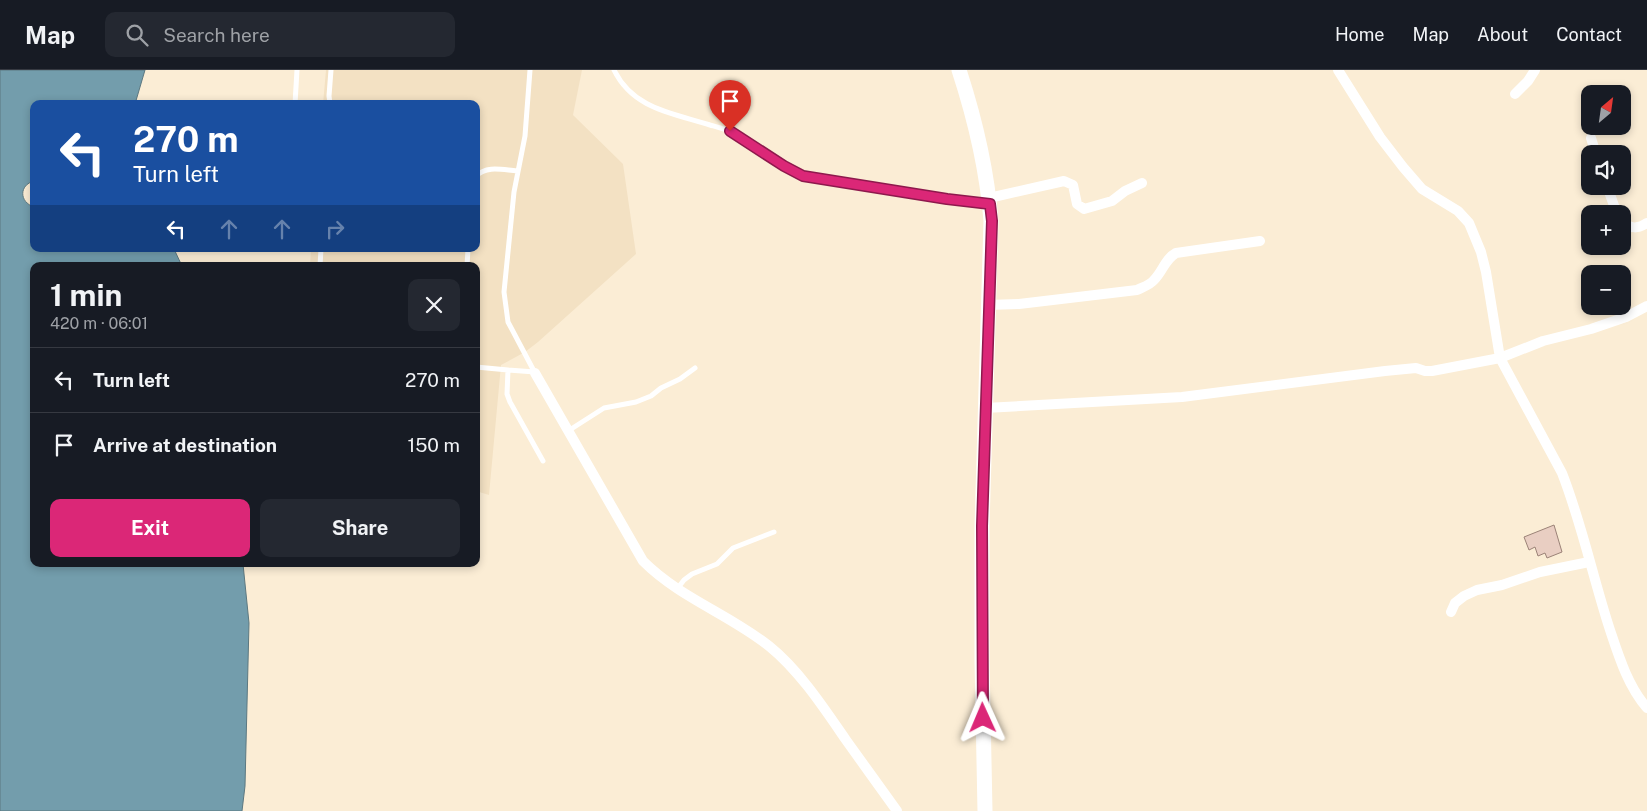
<!DOCTYPE html>
<meta charset="utf-8">
<style>
body{margin:0;font-family:"Public Sans",sans-serif;background:#242831;color:#f1f3f6;height:100vh;display:flex;flex-direction:column;font-size:19px;white-space:nowrap}
*{box-sizing:border-box;margin:0}
p{font-size:16px;color:#9ea1a6}
.icon{flex:none;width:28px;height:28px;fill:none;stroke:currentColor;stroke-width:2;stroke-linecap:round;stroke-linejoin:round}
.map{position:relative;flex:1;overflow:hidden}
.panel{position:absolute;left:30px;top:192px;width:450px;height:305px;display:flex;flex-direction:column;background:#171b24;border-radius:10px;box-shadow:0 2px 8px #0003}
.panel>*{flex:none}
.top-card{position:absolute;left:30px;top:30px;width:450px;height:152px;border-radius:10px;box-shadow:0 2px 8px #0003;background:#1a4fa0;color:#fff;overflow:hidden}
.needle{width:32px;rotate:29deg}
.fabs{position:absolute;left:1581px;top:15px;display:grid;gap:10px}
.fabs a{display:grid;place-items:center;width:50px;height:50px;border-radius:10px;background:#171b24;box-shadow:0 2px 8px #0003;font-size:25px}
.pin{position:absolute;display:grid;place-items:center;width:42px;height:42px;color:#fff;margin:-51px -21px;border-radius:50% 50% 50% 0;rotate:-45deg;box-shadow:0 0 5px #0007}
.pin .icon{rotate:45deg}
.me{position:absolute;width:55px;margin:-28px;rotate:359deg;stroke-linejoin:round;filter:drop-shadow(0 0 4px #0008)}
.turn{display:flex;align-items:center;gap:18px;height:105px;padding:0 20px;font-size:22px}
.turn .icon{width:65px;height:65px;stroke-width:2.5}
.turn b{display:block;font-size:35px;line-height:42px}
.lanes{display:flex;align-items:center;height:48px;padding:0 20px;background:#0003;justify-content:center;gap:25px;direction:ltr}
.lanes .off{opacity:.35}
.round{display:grid;place-items:center;flex:none;width:52px;height:52px;border-radius:10px;background:#242831}
.overview{display:flex;align-items:center;justify-content:space-between;height:85px;padding:0 20px}
h1{font-size:30px;font-weight:700;line-height:38px}
.primary-button{display:flex;gap:10px;margin-top:auto;padding:10px 20px}
.primary-button a{flex:1;height:58px;border-radius:10px;background:#db2777;color:#fff;font-size:20px;font-weight:700;line-height:58px;text-align:center}
.primary-button a+a{background:#242831;color:#f1f3f6}
ul{padding:0;list-style:none}
li{display:flex;align-items:center;gap:15px;height:65px;padding:0 20px;border-top:1px solid #363941}
li div{flex:1}
li b{display:block;font-size:19px}
li em{font-style:normal}
header{display:flex;align-items:center;gap:30px;box-sizing:border-box;height:70px;padding:0 25px;background:#171b24;border-bottom:1px solid #363941}
header strong{font-size:24px}
nav{display:flex;gap:28px;margin-inline-start:auto;font-size:18px}
.search{width:350px;height:45px;background:#242831;display:flex;align-items:center;gap:12px;box-sizing:border-box;padding:0 18px;border-radius:10px;color:#9ea1a6;font-size:19px}
.map>svg:first-child{display:block}
.built{fill:#f3e1c3}
.water{fill:#739dac;stroke:#5c7880}
.building{fill:#e9cec2;stroke:#9b8277}
.lines{fill:none;stroke-linecap:round;stroke-linejoin:round}
.lane{stroke:#fff;stroke-width:5}
.street{stroke:#fff;stroke-width:10}
.secondary{stroke:#fff;stroke-width:15}
.route-casing{stroke:#8e194d;stroke-width:12}
.route{stroke:#db2777;stroke-width:9}
</style>
<header>
<strong>Map</strong>
<div class="search"><svg class="icon" aria-label="search" viewBox="0 0 24 24"><circle cx="10" cy="10" r="6"/><path d="M15 15l6 6"/></svg>Search here</div>
<nav><a>Home</a><a>Map</a><a>About</a><a>Contact</a></nav>
</header>
<div class="map">
<svg width="1647" height="741" viewBox="0 0 1647 741">
<rect width="100%" height="100%" fill="#fbedd5"/>
<!-- built -->
<path class="built" d="M326 0H582L573 45 623 94 636 184 538 272 525 282 501 295 489 425 476 421V196H310L311 179H476V34H323Z"/>
<!-- water -->
<path class="water" d="M0 0H145L135 34H34V111C19 115 19 132 34 137V179H174L182 196H34V494H243L249 553 245 716 242 741H0Z"/>
<!-- building -->
<path class="building" d="M1554 455 1562 482 1547 488 1545 483 1538 486 1535 477 1529 480 1524 467Z"/>
<g class="lines">
<!-- lane -->
<path class="lane" d="M530 0 525 66 514 122 504 222 508 252 535 303
M614 0C633 39 672 43 710 55 717 57 725 59 731 62 756 75 778 93 803 106L947 129 988 134
M295 34 297 0
M330 34 329 26 331 0
M476 106C487 95 503 100 517 101
M320 196 321 179
M467 196 468 179
M476 297 508 300
M535 302 508 300 507 324 510 332 543 391
M568 361 604 338 636 332 651 326 661 318 680 309 695 298
M677 519 684 510 692 504 717 494 733 478 774 462"/>
<!-- street -->
<path class="street" d="M1338 0 1380 67 1403 97 1422 119 1458 141 1469 153 1481 182 1486 202 1500 288 1562 403C1582 454 1593 508 1610 560 1619 587 1628 616 1647 638
M1515 24 1528 11 1535 0
M1591 68 1596 84
M1607 116 1617 144
M989 128 1064 111 1073 115 1077 134 1084 139 1112 131 1125 121 1142 113
M1622 152C1631 159 1638 159 1647 153
M988 235 1019 234 1137 220C1143 217 1150 215 1154 210 1163 201 1165 189 1176 183L1260 171
M535 303 643 491C680 528 729 544 769 576 799 600 824 638 846 670 863 694 880 717 897 741
M985 338 1182 327 1385 301 1416 298 1425 301H1432L1500 288 1543 271 1591 259 1626 247 1647 236
M1451 542 1455 533 1464 526 1477 520 1502 515 1540 502 1589 492"/>
<!-- secondary -->
<path class="secondary" d="M959 0C975 49 987 100 991 151L982 456V591L985 741"/>
</g>
<g class="lines">
<!-- route casing -->
<g class="route-casing">
<path id="route" d="M730 61 784 96 803 106 947 129 990 134 992 151 982 456 983 648"/>
</g>
<!-- route -->
<use href="#route" class="route"/>
</g>
</svg>
<div class="fabs">
<a><svg class="needle" viewBox="-14 -14 28 28"><path d="M0-13l5 13h-10z" fill="#e53935"/><path d="M0 13l5-13h-10z" fill="#9ea1a6"/></svg></a>
<a><svg class="icon" aria-label="sound" viewBox="0 0 24 24"><path d="M4 9h4l5-4v14l-5-4H4zM17 9q2 3 0 6"/></svg></a>
<a>+</a>
<a>−</a>
</div>
<div class="pin" style="left:730px;top:61px;background:#d93025"><svg class="icon" aria-label="arrive" viewBox="0 0 24 24"><path d="M6 21V4h12l-3 4 3 4H6"/></svg></div>
<svg class="me" style="left:983px;top:648px" viewBox="-20 -20 40 40"><path d="M0-17L14 15 0 8-14 15z" fill="#db2777" stroke="#fff" stroke-width="4"/></svg>
<div class="top-card">
<div class="turn"><svg class="icon" aria-label="left" viewBox="0 0 24 24"><path d="M17 20v-9H6M10 6l-5 5 5 5"/></svg><div><b>270 m</b>Turn left</div></div>
<div class="lanes"><svg class="icon" aria-label="left" viewBox="0 0 24 24"><path d="M17 20v-9H6M10 6l-5 5 5 5"/></svg><svg class="icon off" aria-label="ahead" viewBox="0 0 24 24"><path d="M12 20V5M6 11l6-6 6 6"/></svg><svg class="icon off" aria-label="ahead" viewBox="0 0 24 24"><path d="M12 20V5M6 11l6-6 6 6"/></svg><svg class="icon off" aria-label="right" viewBox="0 0 24 24"><path d="M7 20v-9h11M14 6l5 5-5 5"/></svg></div>
</div>
<section class="panel">
<div class="overview"><div><h1>1 min</h1><p>420 m · 06:01</p></div><a class="round"><svg class="icon" aria-label="close" viewBox="0 0 24 24"><path d="M6 6l12 12M18 6L6 18"/></svg></a></div>
<ul>
<li><svg class="icon" aria-label="left" viewBox="0 0 24 24"><path d="M17 20v-9H6M10 6l-5 5 5 5"/></svg><div><b>Turn left</b></div><em>270 m</em></li>
<li><svg class="icon" aria-label="arrive" viewBox="0 0 24 24"><path d="M6 21V4h12l-3 4 3 4H6"/></svg><div><b>Arrive at destination</b></div><em>150 m</em></li>
</ul>
<div class="primary-button"><a>Exit</a><a>Share</a></div>
</section>
</div>
